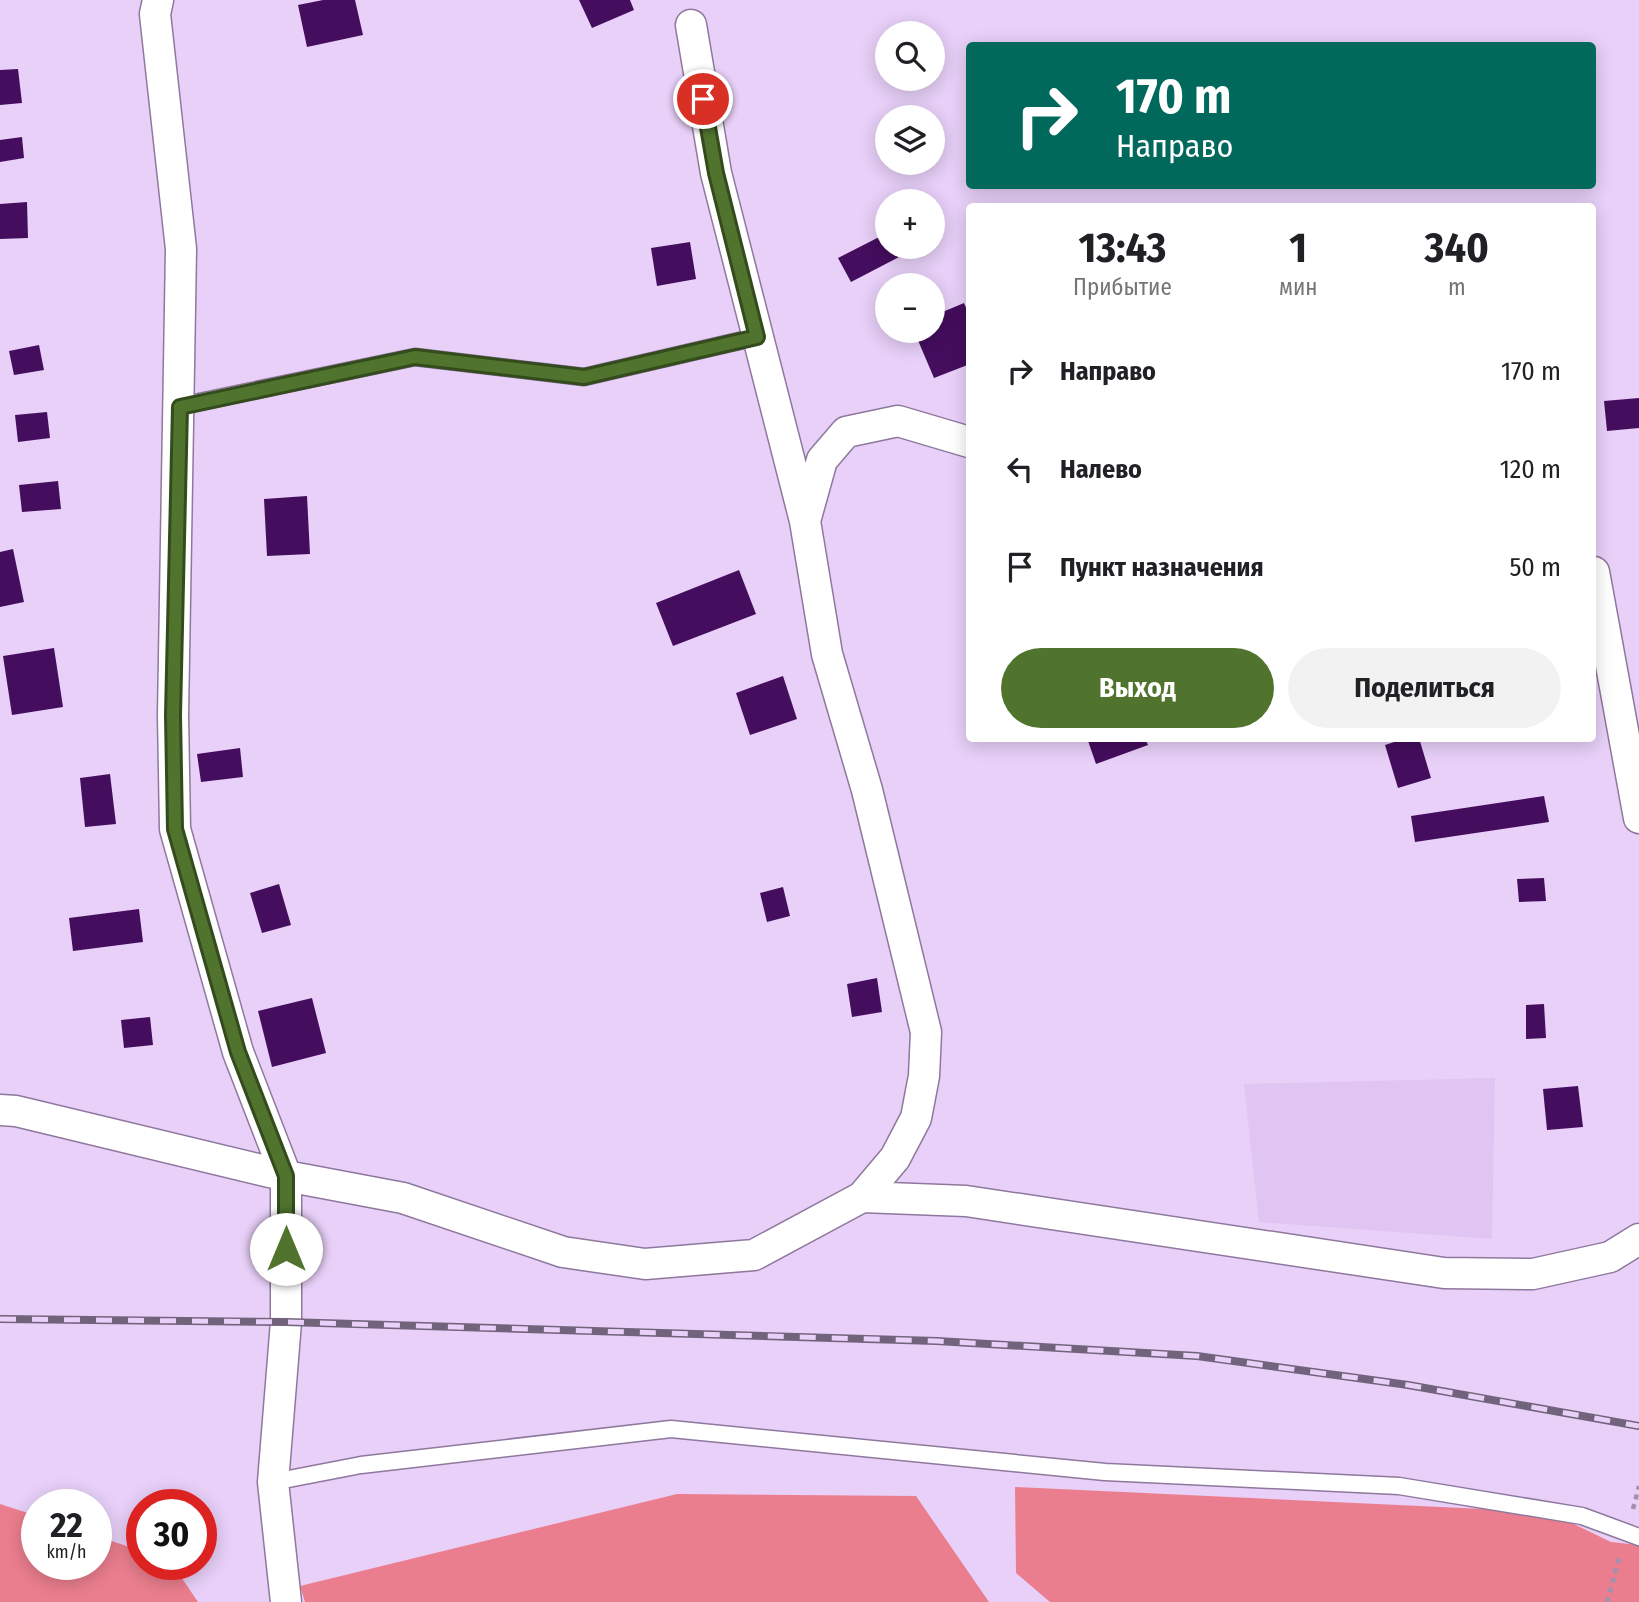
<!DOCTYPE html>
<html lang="ru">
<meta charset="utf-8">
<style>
body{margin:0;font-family:"Fira Sans Condensed",sans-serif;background:#f2f2f2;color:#202124;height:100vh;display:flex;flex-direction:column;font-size:26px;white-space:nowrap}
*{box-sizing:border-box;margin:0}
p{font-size:23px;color:#757577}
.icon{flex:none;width:38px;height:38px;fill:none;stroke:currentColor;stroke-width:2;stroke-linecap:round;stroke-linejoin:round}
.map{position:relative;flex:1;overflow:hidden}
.details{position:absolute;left:966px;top:203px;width:630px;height:539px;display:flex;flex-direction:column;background:#fff;border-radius:7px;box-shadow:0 4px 18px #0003}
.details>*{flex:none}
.top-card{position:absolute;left:966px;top:42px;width:630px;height:147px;border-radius:7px;box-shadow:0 4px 18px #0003;background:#00695c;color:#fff;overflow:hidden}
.controls{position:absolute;left:875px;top:21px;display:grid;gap:14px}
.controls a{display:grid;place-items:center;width:70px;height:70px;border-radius:50%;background:#fff;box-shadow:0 4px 18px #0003;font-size:35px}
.speed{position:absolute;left:21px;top:1489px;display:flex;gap:14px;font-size:35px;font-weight:700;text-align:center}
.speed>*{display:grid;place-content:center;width:91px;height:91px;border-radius:50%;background:#fff;box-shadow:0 4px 18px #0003;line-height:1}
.speed small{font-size:18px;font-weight:400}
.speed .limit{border:10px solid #d22;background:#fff;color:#111}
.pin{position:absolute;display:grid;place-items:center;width:60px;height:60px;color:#fff;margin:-30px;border:4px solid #fff;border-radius:50%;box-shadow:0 2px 7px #0007}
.me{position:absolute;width:77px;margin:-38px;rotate:0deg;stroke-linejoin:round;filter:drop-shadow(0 0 5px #0008)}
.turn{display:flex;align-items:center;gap:24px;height:147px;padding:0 35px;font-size:32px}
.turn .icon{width:91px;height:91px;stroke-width:2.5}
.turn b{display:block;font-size:49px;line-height:60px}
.eta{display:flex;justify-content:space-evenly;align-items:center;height:119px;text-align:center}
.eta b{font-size:42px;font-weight:700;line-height:49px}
.primary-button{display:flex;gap:14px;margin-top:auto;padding:14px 35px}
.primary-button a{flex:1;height:80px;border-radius:42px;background:#50742d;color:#fff;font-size:28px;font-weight:700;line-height:80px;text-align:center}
.primary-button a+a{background:#f2f2f2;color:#202124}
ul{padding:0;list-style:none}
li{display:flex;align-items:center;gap:21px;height:98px;padding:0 35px}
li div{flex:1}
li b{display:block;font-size:26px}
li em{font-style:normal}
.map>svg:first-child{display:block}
.built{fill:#e0c4f2}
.forest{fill:#eb7e8e}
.building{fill:#450d5e}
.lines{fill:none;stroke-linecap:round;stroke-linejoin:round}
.service-casing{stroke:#8e789d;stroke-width:19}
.minor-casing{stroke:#8e789d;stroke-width:33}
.path{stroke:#a290af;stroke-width:4.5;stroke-dasharray:5 5;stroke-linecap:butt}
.service{stroke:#fff;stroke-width:16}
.minor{stroke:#fff;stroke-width:30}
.rail-casing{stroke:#72637c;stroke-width:8}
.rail{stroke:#e8d0f8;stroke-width:5;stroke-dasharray:16;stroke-linecap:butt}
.route-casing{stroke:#344b1d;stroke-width:18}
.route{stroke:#50742d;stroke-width:12}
</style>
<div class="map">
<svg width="1639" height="1602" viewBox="0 0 1639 1602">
<rect width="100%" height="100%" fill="#e8d0f8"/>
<!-- built -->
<path class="built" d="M1495 1078 1492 1239 1259 1222 1244 1084Z"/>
<!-- forest -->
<path class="forest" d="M1015 1487 1549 1512 1611 1542 1639 1545V1602H1050L1016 1573Z
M677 1494 916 1496 989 1602H305L300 1586Z
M0 1504 37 1516V1564H96V1536L142 1551V1564L173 1565 198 1602H0Z"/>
<!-- building -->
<path class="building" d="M323 0H355L363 35 307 47 298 5Z
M579 0H630L634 10 592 28Z
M18 69 22 103 0 105V70Z
M22 137 24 158 0 162V140Z
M27 202 28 238 0 239V204Z
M887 233V247H897L901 256 851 282 838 258Z
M690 242 696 279 657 286 651 248Z
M964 303 970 317V364L934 378 914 331H933V316Z
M39 345 44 370 14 375 9 351Z
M1639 398V428L1607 431 1604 401Z
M47 412 50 438 18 442 15 415Z
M58 481 61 509 22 512 19 485Z
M307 496 310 554 267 556 264 499Z
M13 549 24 602 0 607V552Z
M739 570 756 614 673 646 656 603Z
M54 648 63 707 12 715 3 656Z
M783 676 797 719 750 735 736 693Z
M1087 738H1145L1148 745 1096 764Z
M1406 738H1419L1431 778 1398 788 1385 745Z
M240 748 243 777 201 782 197 754Z
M110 774 116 824 85 827 80 778Z
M1544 796 1549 822 1415 842 1411 816Z
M1544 878 1546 901 1519 902 1517 879Z
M279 884 291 925 262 933 250 893Z
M783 887 790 916 767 922 760 893Z
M139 909 143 942 73 951 69 918Z
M877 978 882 1012 852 1017 847 984Z
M312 998 326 1053 272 1067 258 1011Z
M1544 1004 1546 1038 1526 1039V1005Z
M150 1017 153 1045 124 1048 121 1020Z
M1578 1086 1583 1127 1547 1130 1543 1089Z"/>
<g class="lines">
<!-- service casing -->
<g class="service-casing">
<path id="service" d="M180 406 415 357 584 377 756 337
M273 1482 361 1465 671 1429 1105 1472 1399 1486 1582 1516 1639 1537"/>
</g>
<!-- minor casing -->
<g class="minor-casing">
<path id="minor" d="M158 0 155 14 181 249 173 715 175 829 238 1052 286 1176V1322L273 1482 286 1602
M691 25 716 173 805 521
M1594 572 1639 818
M0 1110 16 1111 286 1176 403 1198 563 1252 645 1264 754 1255 862 1197 895 1158 916 1118 924 1076 926 1032 867 790 827 654 805 521 822 460 846 432 898 421 969 442
M862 1197 966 1201 1444 1273 1533 1274 1610 1257 1639 1239"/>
</g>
<!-- path -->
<path class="path" d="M1633 1509 1639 1486
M1607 1602 1620 1555"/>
<!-- service -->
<use href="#service" class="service"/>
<!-- minor -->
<use href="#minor" class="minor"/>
<!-- rail casing -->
<g class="rail-casing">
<path id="rail" d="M0 1319 286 1322 937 1341 1197 1356 1408 1385 1639 1426"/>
</g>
<!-- rail -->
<use href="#rail" class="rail"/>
</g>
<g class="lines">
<!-- route casing -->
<g class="route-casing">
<path id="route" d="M286 1249V1176L238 1052 175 829 173 715 180 407 415 357 584 377 757 337 716 173 703 99"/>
</g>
<!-- route -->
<use href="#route" class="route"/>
</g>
</svg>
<div class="controls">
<a><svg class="icon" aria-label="search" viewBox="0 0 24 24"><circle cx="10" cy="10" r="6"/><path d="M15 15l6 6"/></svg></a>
<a><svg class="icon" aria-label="layers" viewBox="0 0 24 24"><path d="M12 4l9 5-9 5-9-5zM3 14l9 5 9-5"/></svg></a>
<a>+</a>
<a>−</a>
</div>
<div class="speed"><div>22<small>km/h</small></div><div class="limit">30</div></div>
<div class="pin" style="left:703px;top:99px;background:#d93025"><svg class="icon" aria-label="arrive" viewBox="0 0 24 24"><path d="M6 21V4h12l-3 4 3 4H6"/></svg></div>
<svg class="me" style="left:286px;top:1249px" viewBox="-20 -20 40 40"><circle r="19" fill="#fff"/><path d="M0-13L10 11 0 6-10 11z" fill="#50742d"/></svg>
<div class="top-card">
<div class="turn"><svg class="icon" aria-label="right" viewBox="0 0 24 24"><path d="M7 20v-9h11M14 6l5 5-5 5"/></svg><div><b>170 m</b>Направо</div></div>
</div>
<section class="details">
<div class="eta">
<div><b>13:43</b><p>Прибытие</p></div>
<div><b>1</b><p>мин</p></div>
<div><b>340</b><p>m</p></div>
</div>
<ul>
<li><svg class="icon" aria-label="right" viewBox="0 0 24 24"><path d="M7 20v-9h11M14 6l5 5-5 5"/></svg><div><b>Направо</b></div><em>170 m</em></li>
<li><svg class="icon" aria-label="left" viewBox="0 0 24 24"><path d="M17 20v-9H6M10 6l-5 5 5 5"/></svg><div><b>Налево</b></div><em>120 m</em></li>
<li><svg class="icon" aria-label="arrive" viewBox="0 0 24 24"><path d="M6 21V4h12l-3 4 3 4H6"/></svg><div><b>Пункт назначения</b></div><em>50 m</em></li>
</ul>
<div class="primary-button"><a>Выход</a><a>Поделиться</a></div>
</section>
</div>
